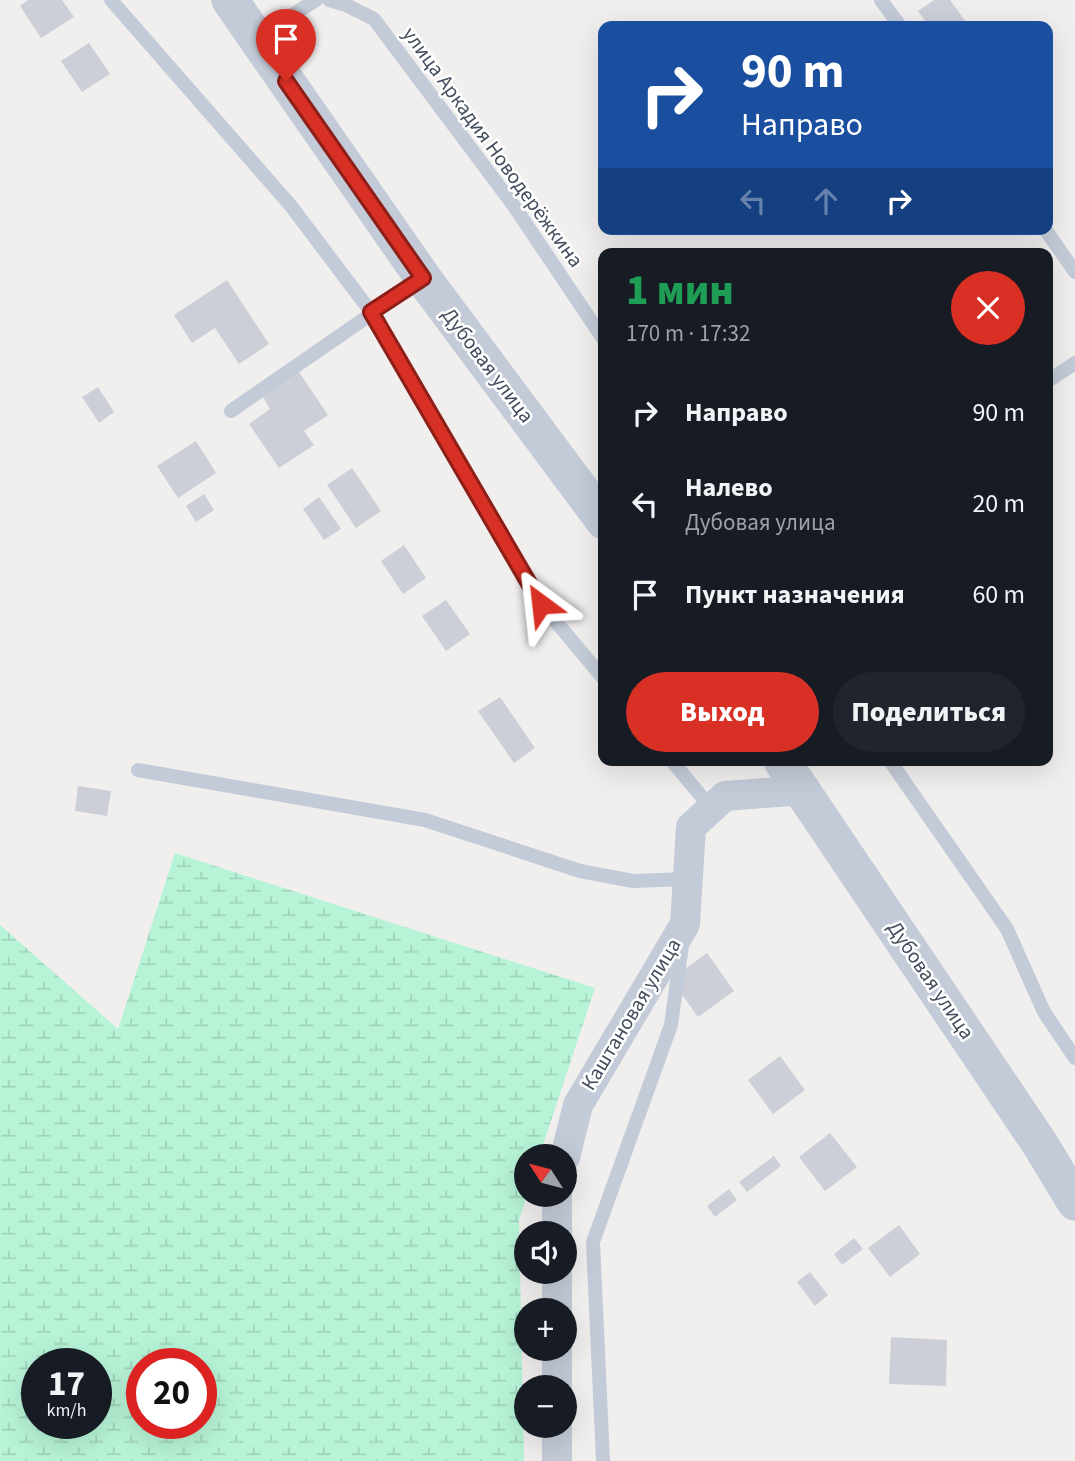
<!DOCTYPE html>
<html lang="ru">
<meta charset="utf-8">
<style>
body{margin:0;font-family:"Source Sans 3",sans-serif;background:#20242c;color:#f1f3f6;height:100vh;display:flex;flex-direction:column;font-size:26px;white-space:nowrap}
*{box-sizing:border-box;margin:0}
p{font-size:23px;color:#9ea1a6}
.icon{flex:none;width:38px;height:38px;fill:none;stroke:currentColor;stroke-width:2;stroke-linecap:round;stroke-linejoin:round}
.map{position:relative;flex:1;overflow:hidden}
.side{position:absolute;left:598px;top:248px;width:455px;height:518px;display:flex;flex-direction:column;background:#171b24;border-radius:14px;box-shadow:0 7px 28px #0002}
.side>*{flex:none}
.banner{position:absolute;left:598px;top:21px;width:455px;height:214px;border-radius:14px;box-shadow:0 7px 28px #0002;background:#1a4fa0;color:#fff;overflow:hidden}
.needle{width:46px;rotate:306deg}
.controls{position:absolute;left:514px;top:1144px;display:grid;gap:14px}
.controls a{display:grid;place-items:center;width:63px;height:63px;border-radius:50%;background:#171b24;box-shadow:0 7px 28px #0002;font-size:35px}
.speed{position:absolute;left:21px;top:1348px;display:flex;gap:14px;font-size:35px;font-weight:700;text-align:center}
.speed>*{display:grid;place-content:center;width:91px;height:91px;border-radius:50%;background:#171b24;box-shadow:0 7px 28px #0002;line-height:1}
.speed small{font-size:18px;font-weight:400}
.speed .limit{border:10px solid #d22;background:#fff;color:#111}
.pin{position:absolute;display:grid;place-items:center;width:60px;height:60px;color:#fff;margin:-72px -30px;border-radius:50% 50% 50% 0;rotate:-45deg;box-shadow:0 0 7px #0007}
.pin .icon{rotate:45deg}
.me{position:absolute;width:77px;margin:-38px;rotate:330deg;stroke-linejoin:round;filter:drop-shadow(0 0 5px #0008)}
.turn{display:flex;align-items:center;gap:24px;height:147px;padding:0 28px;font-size:32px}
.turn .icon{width:91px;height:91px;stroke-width:2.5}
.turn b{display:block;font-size:49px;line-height:60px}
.lanes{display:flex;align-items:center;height:66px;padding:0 28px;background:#0003;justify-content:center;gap:35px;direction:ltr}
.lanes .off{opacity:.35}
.round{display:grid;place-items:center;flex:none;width:74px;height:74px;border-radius:37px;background:#20242c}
.head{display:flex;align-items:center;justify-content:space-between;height:119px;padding:0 28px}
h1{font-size:42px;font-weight:800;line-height:52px;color:#1e9e55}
.action{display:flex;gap:14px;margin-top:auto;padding:14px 28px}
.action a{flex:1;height:80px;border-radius:42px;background:#d93025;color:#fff;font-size:28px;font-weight:800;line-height:80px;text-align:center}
.action a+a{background:#20242c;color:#f1f3f6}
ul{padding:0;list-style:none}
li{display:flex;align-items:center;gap:21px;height:91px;padding:0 28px}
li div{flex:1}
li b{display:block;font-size:26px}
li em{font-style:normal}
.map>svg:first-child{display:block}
.wetland{fill:url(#wetland-marsh);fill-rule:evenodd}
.building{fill:#cccfd7}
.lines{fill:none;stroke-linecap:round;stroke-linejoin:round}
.service{stroke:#c3cbd8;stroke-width:14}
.minor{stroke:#c3cbd8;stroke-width:30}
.tertiary{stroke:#c3cbd8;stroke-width:37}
.route-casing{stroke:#8d1f18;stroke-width:18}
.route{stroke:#d93025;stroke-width:12}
.labels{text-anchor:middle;stroke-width:5;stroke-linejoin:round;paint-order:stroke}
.street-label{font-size:21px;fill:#444e5e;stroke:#fff}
</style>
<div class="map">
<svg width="1075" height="1461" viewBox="0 0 1075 1461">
<defs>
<pattern id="wetland-marsh" width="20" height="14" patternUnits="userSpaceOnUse" patternTransform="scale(1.75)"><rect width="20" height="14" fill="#b7f4d7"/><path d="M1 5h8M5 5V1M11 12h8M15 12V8" fill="none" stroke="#9fd3bb"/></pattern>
</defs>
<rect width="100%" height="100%" fill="#f1eeee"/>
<!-- wetland -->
<path class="wetland" d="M175 853 595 988 539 1157H527V1195L519 1220 524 1461H0V925L118 1029ZM37 1363H96V1423H37ZM201 1363V1423H142V1363Z"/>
<!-- building -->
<path class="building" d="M28 0H62L74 17 41 38 20 6Z
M934 0H950L969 26H929L918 11Z
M89 43 110 74 82 92 61 61Z
M227 280 269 344 239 364 215 328 192 343 174 315Z
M299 372 328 415 304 431 314 445 279 468 249 424 270 409 263 397Z
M98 387 114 412 99 423 82 397Z
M196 441 216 473 178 498 157 466Z
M352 468 381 511 356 528 327 485Z
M204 494 214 510 196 522 186 506Z
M319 497 341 529 324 540 303 509Z
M404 545 426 578 403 594 381 561Z
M446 600 470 634 446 651 422 616Z
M500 697 535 748 514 763 478 711Z
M78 786 111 791 107 816 75 811Z
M707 953 734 991 698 1017 671 979Z
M780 1056 805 1090 773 1114 748 1080Z
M830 1133 857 1167 825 1191 799 1157Z
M774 1156 781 1166 747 1192 739 1182Z
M729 1189 737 1200 715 1217 707 1206Z
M899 1225 920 1254 890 1277 868 1248Z
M854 1238 863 1249 842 1265 834 1254Z
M810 1272 828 1295 815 1306 797 1282Z
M891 1337 947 1340 946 1386 889 1384Z"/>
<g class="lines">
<!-- service -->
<path class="service" d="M111 0 291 206 371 312 541 604 604 679
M329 0 346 5 374 19 514 206 604 340
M881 0 900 26
M257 37 316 0
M1045 229 1075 272
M1048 381 1075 363
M231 411 422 279
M672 761 711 808
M890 761 1007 929 1044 1012 1075 1058
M138 770 425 820 580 871 633 881 688 879
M603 1461 593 1242 671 1025 682 945"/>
<!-- minor -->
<path class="minor" d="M565 1157 578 1105 685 924 691 827 725 796 804 790
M557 1234V1195
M557 1311V1272
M557 1388V1349
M557 1461V1426"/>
<!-- tertiary -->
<path class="tertiary" d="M230 0 423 278 604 521
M782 761 1040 1144 1075 1202"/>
</g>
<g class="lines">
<!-- route casing -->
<g class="route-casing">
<path id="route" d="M286 81 423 278 371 312 541 604"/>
</g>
<!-- route -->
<use href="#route" class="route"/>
</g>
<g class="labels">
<!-- street labels -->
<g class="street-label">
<text transform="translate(493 147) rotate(54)" y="7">улица Аркадия Новодерёжкина</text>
<text transform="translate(488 365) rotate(53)" y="7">Дубовая улица</text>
<text transform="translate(931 980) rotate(56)" y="7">Дубовая улица</text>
<text transform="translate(631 1014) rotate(-59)" y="7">Каштановая улица</text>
</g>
</g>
</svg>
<div class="controls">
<a><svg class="needle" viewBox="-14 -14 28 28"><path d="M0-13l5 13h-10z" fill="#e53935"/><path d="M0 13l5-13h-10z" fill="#9ea1a6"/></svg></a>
<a><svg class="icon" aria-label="sound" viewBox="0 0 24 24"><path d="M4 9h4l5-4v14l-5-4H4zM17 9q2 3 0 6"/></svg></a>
<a>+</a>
<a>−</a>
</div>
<div class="speed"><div>17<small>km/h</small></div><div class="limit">20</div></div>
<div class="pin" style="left:286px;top:81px;background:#d93025"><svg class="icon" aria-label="arrive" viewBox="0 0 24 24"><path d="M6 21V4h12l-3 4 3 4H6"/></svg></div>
<svg class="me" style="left:541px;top:604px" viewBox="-20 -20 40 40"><path d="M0-17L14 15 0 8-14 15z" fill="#d93025" stroke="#fff" stroke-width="4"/></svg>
<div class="banner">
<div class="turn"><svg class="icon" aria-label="right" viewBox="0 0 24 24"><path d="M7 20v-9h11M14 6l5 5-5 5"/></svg><div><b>90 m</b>Направо</div></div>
<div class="lanes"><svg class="icon off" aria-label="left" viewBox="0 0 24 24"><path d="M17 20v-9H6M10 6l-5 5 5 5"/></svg><svg class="icon off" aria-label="ahead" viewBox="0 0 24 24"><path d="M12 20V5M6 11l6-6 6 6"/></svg><svg class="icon" aria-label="right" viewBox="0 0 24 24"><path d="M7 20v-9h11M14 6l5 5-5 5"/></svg></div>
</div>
<section class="side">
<div class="head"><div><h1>1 мин</h1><p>170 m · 17:32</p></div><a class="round" style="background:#d93025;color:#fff"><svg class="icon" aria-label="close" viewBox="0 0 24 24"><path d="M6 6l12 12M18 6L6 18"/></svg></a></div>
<ul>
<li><svg class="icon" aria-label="right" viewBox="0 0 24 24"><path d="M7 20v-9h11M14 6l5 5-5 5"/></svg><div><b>Направо</b></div><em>90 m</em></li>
<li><svg class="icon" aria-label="left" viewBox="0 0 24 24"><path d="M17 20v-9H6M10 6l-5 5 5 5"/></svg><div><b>Налево</b><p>Дубовая улица</p></div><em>20 m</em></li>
<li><svg class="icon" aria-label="arrive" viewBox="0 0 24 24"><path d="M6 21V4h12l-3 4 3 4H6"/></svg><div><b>Пункт назначения</b></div><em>60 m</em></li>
</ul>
<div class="action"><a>Выход</a><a>Поделиться</a></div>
</section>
</div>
